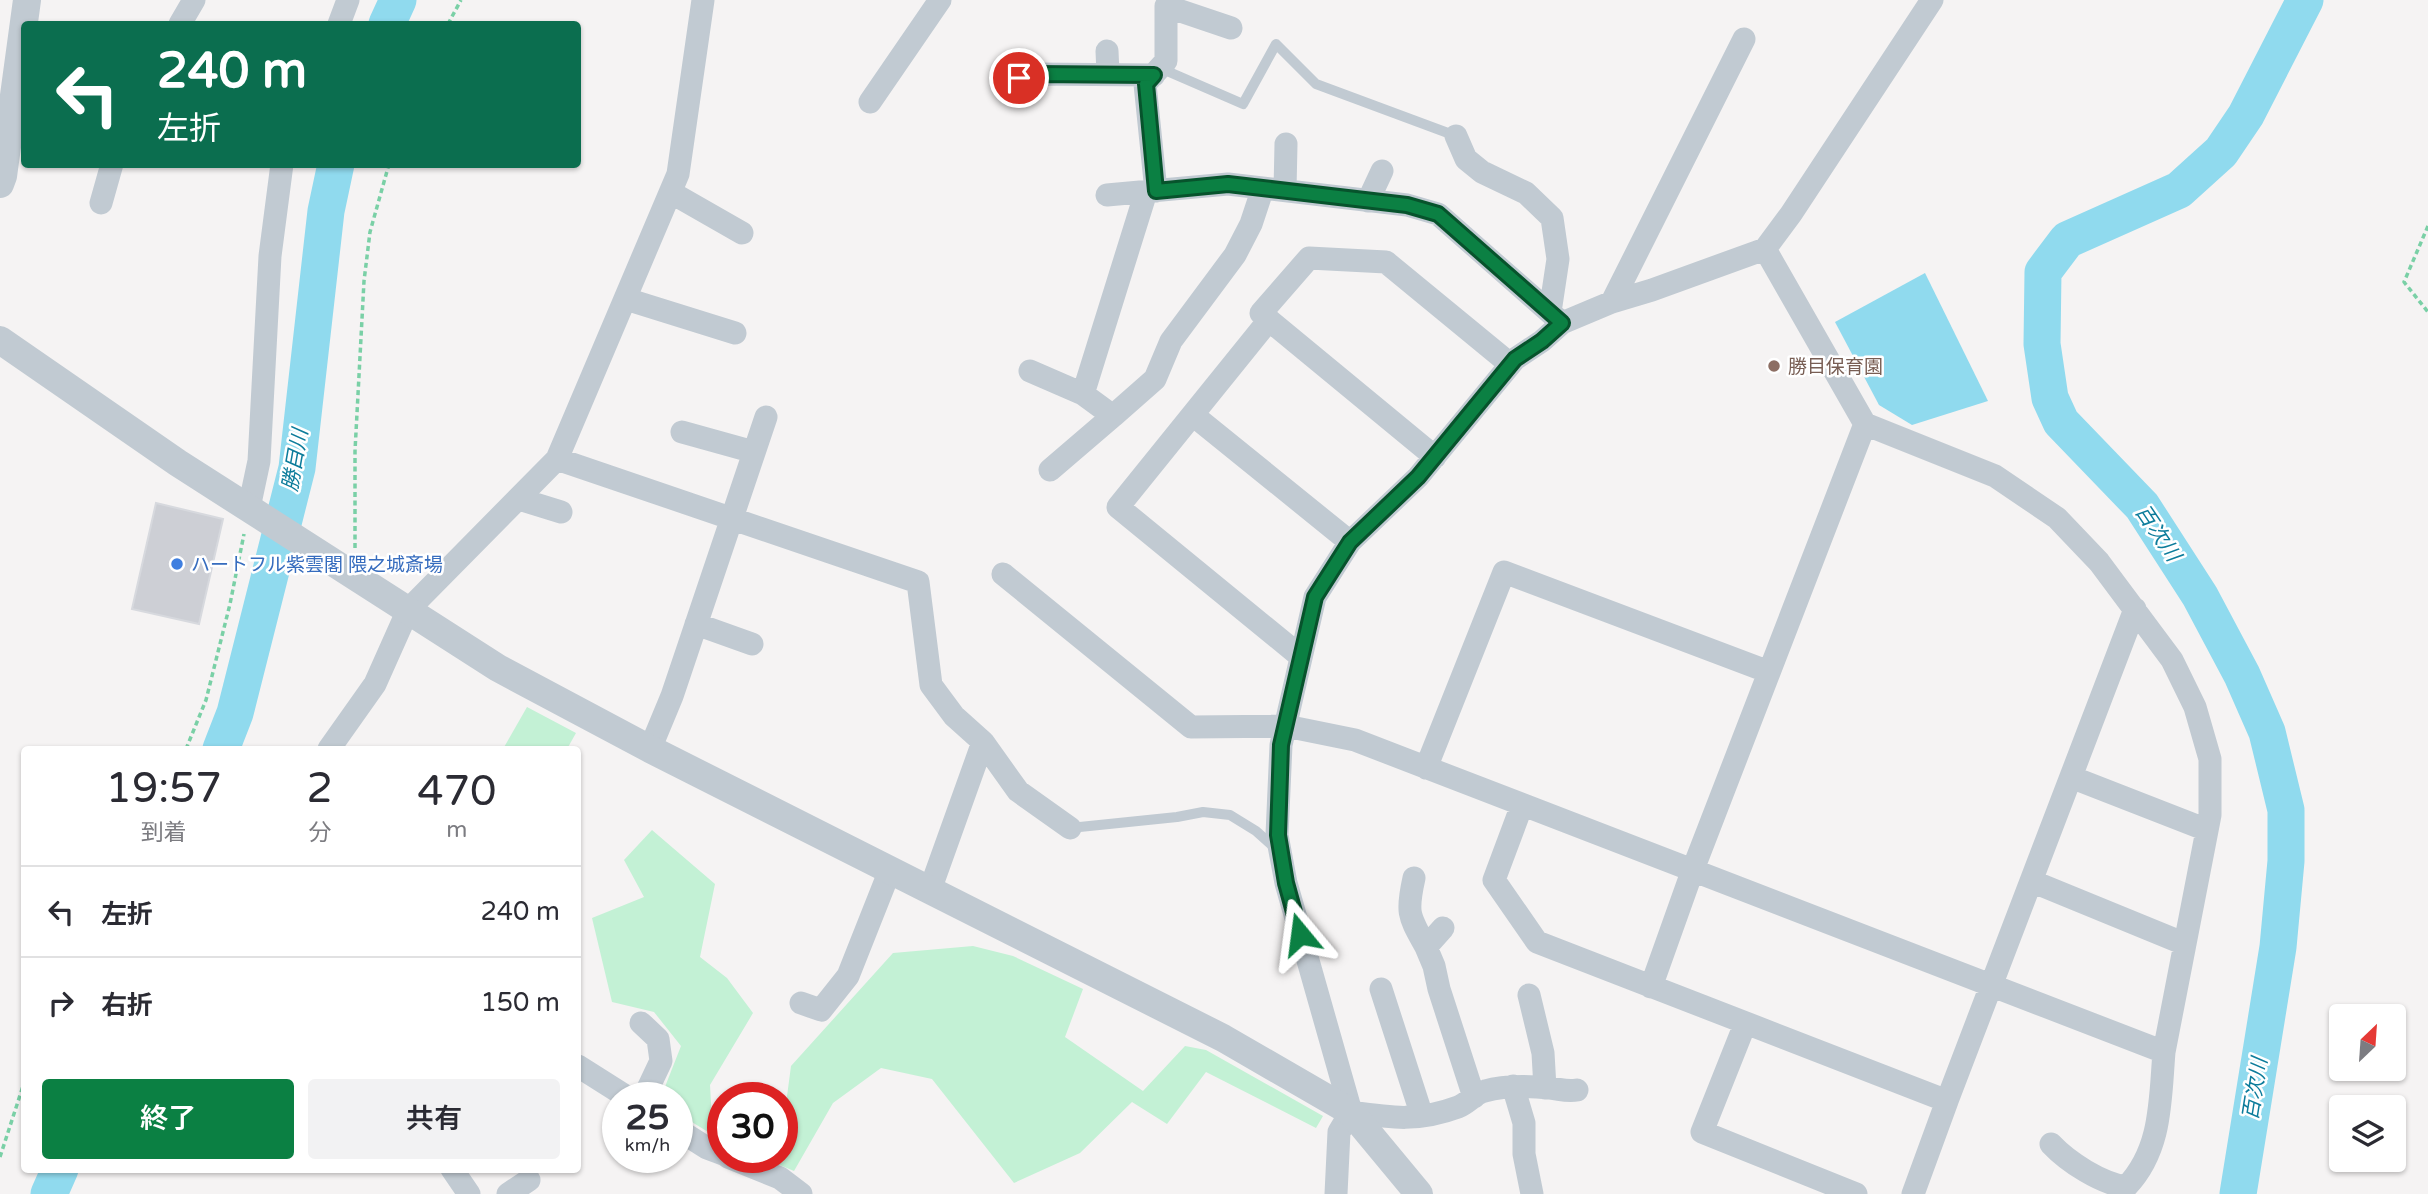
<!DOCTYPE html>
<html lang="ja">
<meta charset="utf-8">
<style>
body{margin:0;font-family:"Varela Round","Noto Sans JP",sans-serif;background:#f2f2f3;color:#2b2b33;height:100vh;display:flex;flex-direction:column;font-size:26px;white-space:nowrap}
*{box-sizing:border-box;margin:0}
p{font-size:23px;color:#7c7c81}
.icon{flex:none;width:38px;height:38px;fill:none;stroke:currentColor;stroke-width:2;stroke-linecap:round;stroke-linejoin:round}
.map{position:relative;flex:1;overflow:hidden}
.drawer{position:absolute;left:21px;top:746px;width:560px;height:427px;display:flex;flex-direction:column;background:#fff;border-radius:7px;box-shadow:0 2px 5px #0004}
.drawer>*{flex:none}
.top-card{position:absolute;left:21px;top:21px;width:560px;height:147px;border-radius:7px;box-shadow:0 2px 5px #0004;background:#0b6e4f;color:#fff;overflow:hidden}
.needle{width:46px;rotate:25deg}
.controls{position:absolute;left:2329px;top:1004px;display:grid;gap:14px}
.controls a{display:grid;place-items:center;width:77px;height:77px;border-radius:7px;background:#fff;box-shadow:0 2px 5px #0004;font-size:35px}
.speed{position:absolute;left:602px;top:1082px;display:flex;gap:14px;font-size:35px;font-weight:700;text-align:center}
.speed>*{display:grid;place-content:center;width:91px;height:91px;border-radius:50%;background:#fff;box-shadow:0 2px 5px #0004;line-height:1}
.speed small{font-size:18px;font-weight:400}
.speed .limit{border:10px solid #d22;background:#fff;color:#111}
.pin{position:absolute;display:grid;place-items:center;width:60px;height:60px;color:#fff;margin:-30px;border:4px solid #fff;border-radius:50%;box-shadow:0 2px 7px #0007}
.me{position:absolute;width:77px;margin:-38px;rotate:344deg;stroke-linejoin:round;filter:drop-shadow(0 0 5px #0008)}
.turn{display:flex;align-items:center;gap:24px;height:147px;padding:0 21px;font-size:32px}
.turn .icon{width:91px;height:91px;stroke-width:2.5}
.turn b{display:block;font-size:49px;line-height:60px}
.eta{display:flex;justify-content:space-evenly;align-items:center;height:119px;text-align:center}
.eta b{font-size:42px;font-weight:600;line-height:49px}
.cta{display:flex;gap:14px;margin-top:auto;padding:14px 21px}
.cta a{flex:1;height:80px;border-radius:7px;background:#0b8043;color:#fff;font-size:28px;font-weight:600;line-height:80px;text-align:center}
.cta a+a{background:#f2f2f3;color:#2b2b33}
ul{padding:0;list-style:none}
li{display:flex;align-items:center;gap:21px;height:91px;padding:0 21px;border-top:2px solid #e1e1e2}
li div{flex:1}
li b{display:block;font-size:26px}
li em{font-style:normal}
.map>svg:first-child{display:block}
.green{fill:#c3f1d5}
.water{fill:#90daee}
.lines{fill:none;stroke-linecap:round;stroke-linejoin:round}
.river{stroke:#90daee;stroke-width:37}
.building{fill:#cdcfd5;stroke:#d7d9de;stroke-width:2}
.path{stroke:#7ad0a6;stroke-width:3.5;stroke-dasharray:5 3.5;stroke-linecap:butt}
.service{stroke:#c1cad2;stroke-width:10}
.minor{stroke:#c1cad2;stroke-width:23}
.tertiary{stroke:#c1cad2;stroke-width:28}
.route-casing{stroke:#07532c;stroke-width:18}
.route{stroke:#0b8043;stroke-width:12}
.education-dot{fill:#8d6e63;stroke:#fff;stroke-width:2.5}
.shop-dot{fill:#3f7fe0;stroke:#fff;stroke-width:2.5}
.labels{text-anchor:middle;stroke-width:5;stroke-linejoin:round;paint-order:stroke}
.education-label{font-size:19px;fill:#785e54;stroke:#fff;text-anchor:start}
.shop-label{font-size:19px;fill:#366cbe;stroke:#fff;text-anchor:start}
.water-label{font-size:21px;font-style:italic;fill:#0c7c9b;stroke:#fff}
</style>
<div class="map">
<svg width="2428" height="1194" viewBox="0 0 2428 1194">
<rect width="100%" height="100%" fill="#f5f3f3"/>
<!-- green -->
<path class="green" d="M527 707 576 733 567 749H503Z
M652 830 715 884 700 957 727 978 753 1013 710 1085 712 1120 723 1126V1141L677 1113V1097H661L681 1046 654 1012 612 1002 592 918 644 897 624 860Z
M973 946 1013 956 1083 989 1065 1037 1143 1091 1185 1046 1206 1050 1323 1116 1316 1128 1206 1072 1167 1124 1132 1102 1080 1153 1014 1183 932 1079 881 1068 833 1103 794 1171 760 1157H782V1134L791 1066 893 953Z"/>
<!-- water -->
<path class="water" d="M1925 273 1988 401 1912 425 1879 405 1835 322Z"/>
<g class="lines">
<!-- river -->
<path class="river" d="M387 24 398 0
M221 749 235 713 297 468 326 211 336 164
M49 1194 60 1169
M2238 1194 2278 947 2286 861V810L2267 732 2242 675 2200 596 2142 506 2061 422 2050 398 2042 344 2043 272 2067 240 2179 190 2221 152 2246 115 2305 0"/>
</g>
<!-- building -->
<path class="building" d="M156 503 223 519 199 624 132 609Z"/>
<g class="lines">
<!-- path -->
<path class="path" d="M448 24 461 0
M2428 226 2404 282 2428 312
M355 548V451L364 281 370 232 389 164
M186 749 206 700 230 604 244 534
M0 1157 24 1083"/>
<!-- service -->
<path class="service" d="M1160 68 1243 104 1276 44 1316 84 1456 136
M1070 828 1177 817 1203 812 1230 815 1256 831 1275 848"/>
<!-- minor -->
<path class="minor" d="M180 24 194 0
M339 24 348 0
M1107 51 1108 74
M1019 78 1033 74 1154 75
M870 102 940 0
M1456 136 1466 159 1482 172 1526 193 1552 218 1558 259 1550 312
M1285 190 1286 144
M1156 191 1145 84 1166 61V6L1231 28
M672 193 742 233
M1107 195 1228 184 1407 205 1438 214 1562 323
M1368 201 1382 171
M101 203 112 164
M626 299 735 333
M1612 302 1744 39
M1269 320 1435 457
M1030 371 1083 394 1146 192
M1193 415 1350 542
M1113 416 1155 379 1171 341 1235 255 1251 224 1263 188
M682 432 754 452
M557 459 918 582 931 685 954 716 983 742
M1050 470 1113 416 1083 394
M519 499 561 512
M249 508 259 461 270 256 282 164
M1003 574 1191 727 1286 726 1355 740 2164 1052 2210 815V759L2195 707 2172 660 2099 562 2057 518 1995 476 1865 424 1765 249
M696 624 752 644
M1300 656 1118 507 1269 320 1261 313 1309 258 1386 262 1510 364
M329 749 375 684 408 610 557 459 678 174 703 0
M650 749 672 696 766 417
M1426 768 1504 572 1769 672
M2071 777 2207 830
M1522 805 1494 880 1537 942 1947 1101 2135 609
M1414 878C1406 914 1409 916 1426 947
M2031 881 2185 944
M930 890 983 742 1018 791 1070 828
M1443 928 1426 947 1434 966 1439 989 1474 1097
M1651 987 1692 872 1865 424
M1381 989 1422 1116
M1529 995 1543 1053 1545 1088
M801 1003 821 1010 848 976 890 870
M641 1023 658 1039 661 1061 644 1097
M1745 1024 1702 1132 1856 1194
M578 1066 627 1097
M1513 1086 1524 1123V1154L1532 1194
M1351 1112C1392 1118 1418 1122 1458 1107 1468 1103 1475 1093 1485 1091 1506 1085 1529 1086 1550 1088 1560 1089 1567 1092 1577 1090
M677 1129 707 1148 723 1154
M2051 1144C2069 1163 2101 1183 2126 1187 2162 1150 2160 1100 2164 1052
M728 1157 780 1178 801 1194
M452 1169 469 1194
M508 1194 529 1180
M1336 1194 1339 1132 1351 1112 1286 883 1277 835 1281 745 1315 597 1350 542 1418 477 1515 359 1542 341 1562 323 1612 302 1652 290 1765 249 1791 214 1932 0
M1913 1194 1947 1101"/>
<!-- tertiary -->
<path class="tertiary" d="M0 184 3 176 27 0
M0 340 178 463 498 668 650 749 1223 1038 1351 1112 1419 1194"/>
</g>
<g class="lines">
<!-- route casing -->
<g class="route-casing">
<path id="route" d="M1019 78 1033 74 1154 75 1146 84 1156 191 1228 184 1407 205 1438 214 1562 323 1542 341 1515 359 1418 477 1350 542 1315 597 1281 745 1278 835 1286 883 1300 934"/>
</g>
<!-- route -->
<use href="#route" class="route"/>
</g>
<!-- markers -->
<circle class="education-dot" cx="1774" cy="366" r="7"/>
<circle class="shop-dot" cx="177" cy="564" r="7"/>
<g class="labels">
<!-- education labels -->
<g class="education-label">
<text x="1788" y="373">勝目保育園</text>
</g>
<!-- shop labels -->
<g class="shop-label">
<text x="191" y="571">ハートフル紫雲閣 隈之城斎場</text>
</g>
<!-- water labels -->
<g class="water-label">
<text transform="translate(295 460) rotate(-80)" y="7">勝目川</text>
<text transform="translate(2158 533) rotate(56)" y="7">百次川</text>
<text transform="translate(2255 1089) rotate(-81)" y="7">百次川</text>
</g>
</g>
</svg>
<div class="controls">
<a><svg class="needle" viewBox="-14 -14 28 28"><path d="M0-13l5 13h-10z" fill="#e53935"/><path d="M0 13l5-13h-10z" fill="#7c7c81"/></svg></a>
<a><svg class="icon" aria-label="layers" viewBox="0 0 24 24"><path d="M12 4l9 5-9 5-9-5zM3 14l9 5 9-5"/></svg></a>
</div>
<div class="speed"><div>25<small>km/h</small></div><div class="limit">30</div></div>
<div class="pin" style="left:1019px;top:78px;background:#d93025"><svg class="icon" aria-label="arrive" viewBox="0 0 24 24"><path d="M6 21V4h12l-3 4 3 4H6"/></svg></div>
<svg class="me" style="left:1300px;top:934px" viewBox="-20 -20 40 40"><path d="M0-17L14 15 0 8-14 15z" fill="#0b8043" stroke="#fff" stroke-width="4"/></svg>
<div class="top-card">
<div class="turn"><svg class="icon" aria-label="left" viewBox="0 0 24 24"><path d="M17 20v-9H6M10 6l-5 5 5 5"/></svg><div><b>240 m</b>左折</div></div>
</div>
<section class="drawer">
<div class="eta">
<div><b>19:57</b><p>到着</p></div>
<div><b>2</b><p>分</p></div>
<div><b>470</b><p>m</p></div>
</div>
<ul>
<li><svg class="icon" aria-label="left" viewBox="0 0 24 24"><path d="M17 20v-9H6M10 6l-5 5 5 5"/></svg><div><b>左折</b></div><em>240 m</em></li>
<li><svg class="icon" aria-label="right" viewBox="0 0 24 24"><path d="M7 20v-9h11M14 6l5 5-5 5"/></svg><div><b>右折</b></div><em>150 m</em></li>
</ul>
<div class="cta"><a>終了</a><a>共有</a></div>
</section>
</div>
